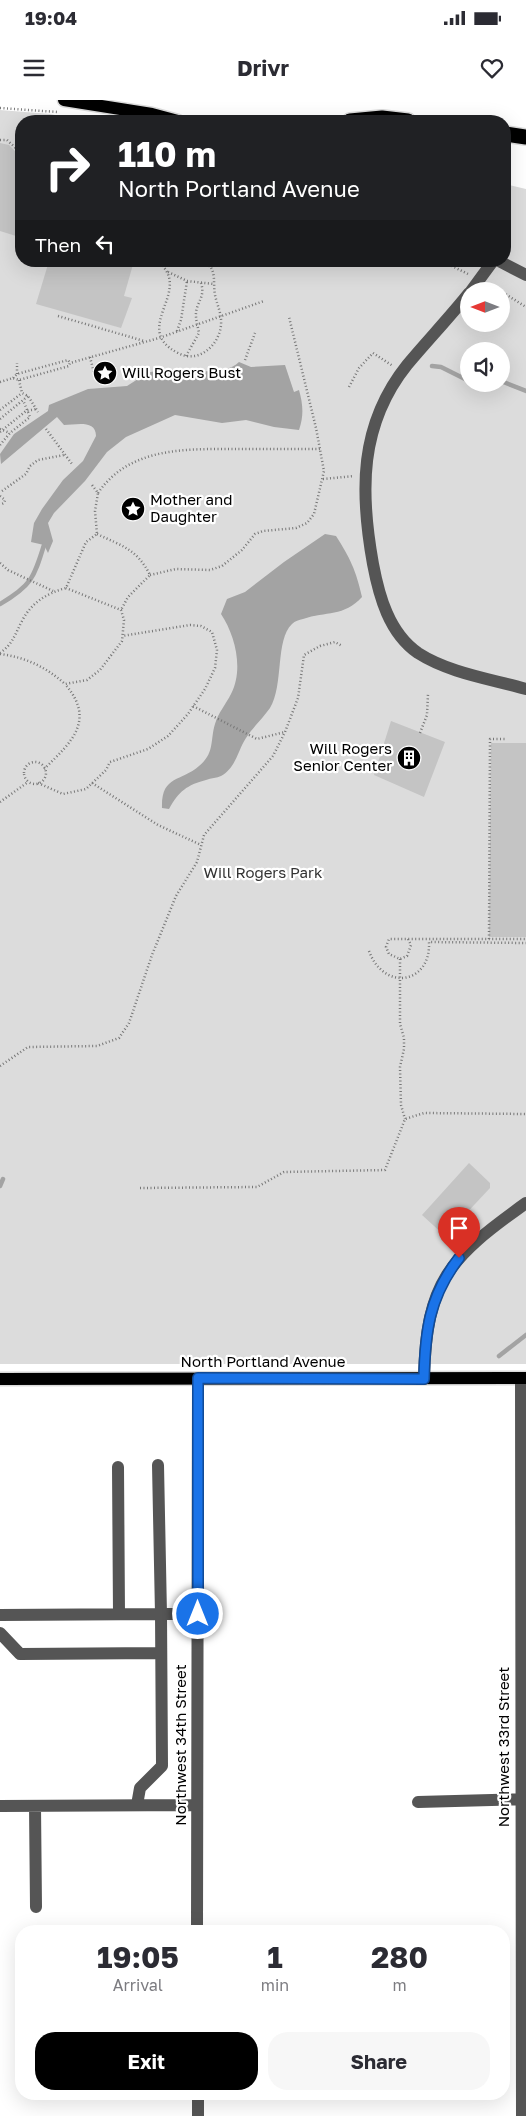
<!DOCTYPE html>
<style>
body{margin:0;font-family:"Golos Text",sans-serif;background:#f7f7f7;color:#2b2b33;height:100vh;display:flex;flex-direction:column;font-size:19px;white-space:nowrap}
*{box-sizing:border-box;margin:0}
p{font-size:16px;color:#7c7c81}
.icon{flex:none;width:28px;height:28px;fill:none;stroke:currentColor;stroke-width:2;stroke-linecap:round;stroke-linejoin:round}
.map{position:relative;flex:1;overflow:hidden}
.panel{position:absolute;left:15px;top:1825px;width:495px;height:175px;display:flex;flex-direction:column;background:#fff;border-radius:20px;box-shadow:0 5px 20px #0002}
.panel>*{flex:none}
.hud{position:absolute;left:15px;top:15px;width:496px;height:152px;border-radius:20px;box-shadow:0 5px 20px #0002;background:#202124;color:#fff;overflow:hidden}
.needle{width:32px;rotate:270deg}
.buttons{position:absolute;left:460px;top:182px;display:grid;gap:10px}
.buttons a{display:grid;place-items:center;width:50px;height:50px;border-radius:50%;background:#fff;box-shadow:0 5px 20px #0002;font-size:25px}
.pin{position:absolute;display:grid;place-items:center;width:42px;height:42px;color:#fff;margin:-51px -21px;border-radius:50% 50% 50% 0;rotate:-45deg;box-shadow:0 0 5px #0007}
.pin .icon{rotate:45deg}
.me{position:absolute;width:55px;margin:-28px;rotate:0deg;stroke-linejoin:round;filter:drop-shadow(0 0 4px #0008)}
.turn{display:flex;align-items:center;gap:18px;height:105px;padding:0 20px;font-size:22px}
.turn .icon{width:65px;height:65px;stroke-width:2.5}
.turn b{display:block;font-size:35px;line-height:42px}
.then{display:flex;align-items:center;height:48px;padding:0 20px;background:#0003;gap:10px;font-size:19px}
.eta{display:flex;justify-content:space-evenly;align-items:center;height:85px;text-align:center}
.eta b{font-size:30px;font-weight:700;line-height:35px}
.button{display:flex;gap:10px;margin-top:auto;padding:10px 20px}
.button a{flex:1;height:58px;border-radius:20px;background:#000;color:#fff;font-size:20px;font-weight:700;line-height:58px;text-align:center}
.button a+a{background:#f7f7f7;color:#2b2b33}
.status{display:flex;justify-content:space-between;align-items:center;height:35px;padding:0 25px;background:#fff;direction:ltr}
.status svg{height:14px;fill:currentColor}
header{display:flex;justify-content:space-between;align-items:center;height:65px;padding:0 20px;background:#fff;font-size:22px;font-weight:700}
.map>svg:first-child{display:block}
.green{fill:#dcdcdc;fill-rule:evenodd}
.water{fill:#a3a3a3}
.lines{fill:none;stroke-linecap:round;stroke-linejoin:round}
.stream{stroke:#a3a3a3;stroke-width:4.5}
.building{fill:#c4c4c4}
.major-casing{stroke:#dbdbdb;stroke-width:15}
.highway-casing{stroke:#dbdbdb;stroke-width:18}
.path{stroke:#777;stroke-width:2.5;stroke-dasharray:1 2.5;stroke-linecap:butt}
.minor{stroke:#555;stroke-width:12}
.major{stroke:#000;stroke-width:12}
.highway{stroke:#000;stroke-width:15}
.route-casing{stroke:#114b97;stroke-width:12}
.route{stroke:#1a73e8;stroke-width:9}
.labels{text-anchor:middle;stroke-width:4.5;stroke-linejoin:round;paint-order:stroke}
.poi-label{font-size:15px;fill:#000;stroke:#fff;text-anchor:start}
.park-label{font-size:15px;fill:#333;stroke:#fff}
.street-label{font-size:15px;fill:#000;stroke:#fff}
</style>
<div class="status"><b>19:04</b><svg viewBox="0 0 49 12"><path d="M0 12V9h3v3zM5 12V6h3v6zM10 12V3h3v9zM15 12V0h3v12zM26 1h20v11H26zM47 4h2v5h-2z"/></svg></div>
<header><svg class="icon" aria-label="menu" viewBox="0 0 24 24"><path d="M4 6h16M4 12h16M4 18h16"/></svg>Drivr<svg class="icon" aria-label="heart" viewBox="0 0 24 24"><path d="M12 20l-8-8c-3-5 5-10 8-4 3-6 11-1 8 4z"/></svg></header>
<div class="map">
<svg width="526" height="2016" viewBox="0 0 526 2016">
<rect width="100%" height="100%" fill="#fff"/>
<!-- green -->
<path class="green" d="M0 10 50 14 85 21H21V161H505V84L526 89V1264H0ZM469 191H501V224H469ZM469 251H501V284H469Z"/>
<!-- water -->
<path class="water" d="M239 262 251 267 285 265 294 292 299 290C303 304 304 316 299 330L274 327 246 320 222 323 175 315 126 337 107 352 85 381 54 413 48 423 53 441 48 453 44 445 31 442 34 423 42 409 63 380 83 361 96 336C96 319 75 325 64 325L57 317 1 364 0 354 14 334 48 311 49 305 88 289 127 286 138 279 140 280 146 272C153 273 158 269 165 269 186 268 223 278 239 262Z
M126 409a9 9 0 1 1 18 0a9 9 0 1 1-18 0Z
M325 434 336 436C350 458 356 470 362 497 344 517 326 511 303 519 299 520 295 521 292 524 275 540 284 585 270 608 263 618 253 627 246 638 238 650 236 668 221 676 217 678 211 678 206 680 187 685 179 691 169 709L162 708C161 675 181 682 199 666 215 653 210 640 215 624 218 613 226 604 231 594 244 569 235 535 221 514L227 499 245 492 284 462Z"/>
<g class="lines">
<!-- stream -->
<path class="stream" d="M432 266 441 267 469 281
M501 281 526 291
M0 504C31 486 34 478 44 445
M0 1086 3 1079
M499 1256 526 1235"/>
</g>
<!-- building -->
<path class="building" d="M0 43 9 45 21 57V117L16 136 0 131Z
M49 161H134L124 196 132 198 121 228 36 204Z
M391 621 445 642 424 697 374 675Z
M491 643H526V837H489Z
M469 1063 490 1083V1088L445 1136 422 1115Z"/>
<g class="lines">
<!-- major casing -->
<g class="major-casing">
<path id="major" d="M64 0 152 14 178 21
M0 1279 526 1278"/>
</g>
<!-- highway casing -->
<g class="highway-casing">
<path id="highway" d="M350 21 382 18 408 21
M505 34 526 37"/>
</g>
<!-- path -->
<path class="path" d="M0 8 58 12
M0 40H7L21 53
M21 129 19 136H21
M157 161C196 190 129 228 178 253 198 264 219 246 221 225 222 214 217 205 215 195 213 184 216 175 210 166L183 161
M442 161 468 174
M168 172 187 181 214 184
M491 185 526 207
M58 216 144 241
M177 231 181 220 187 181
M186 256 199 233C198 227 196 221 196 216 195 203 206 198 201 183
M90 257 95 277
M245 260 255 233
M17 274V263
M13 278 17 274 68 260 70 263
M19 280 22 293 28 296 38 312
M0 282 13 278 19 280 69 266 70 263 159 238 264 201
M349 287 359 268 373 253 393 266
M0 310 22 293
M0 319 28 296
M0 329 10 333
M46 329 72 364
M0 332 26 311 37 309
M0 345 10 333 30 317 23 300
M323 379 354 376
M2 391 26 374 30 366 38 360 64 355
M98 393C130 346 188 349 239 349 266 349 293 349 320 349
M0 396 5 400 4 403 0 405
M97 434C122 446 137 449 150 475L128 497 121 510
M0 463 8 470 53 491
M150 475 176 469 210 470 222 466 242 450 255 434 263 431 296 428 307 423 314 414 324 371 316 328 289 217
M0 553C13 544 15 534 22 521 31 503 47 493 66 488L86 442 97 434 95 411 98 393 92 385
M0 554C25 557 46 567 65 584L87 580 100 570 122 541 124 520 121 510 66 488
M193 606 257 639 285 632
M420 633 427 615 428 594
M24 673a11 11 0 1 1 22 0a11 11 0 1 1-22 0Z
M44 669C72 642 96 620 65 584
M38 683 63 694 86 689 106 670 110 662 148 649 168 636 188 614 205 589 215 568 217 550 212 532 201 526 190 525 122 536
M92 683 158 725 201 745
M0 702 28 682
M408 839 411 845 407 856 400 859 389 854 386 847 389 839H526
M489 839 490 639H506
M369 851C384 892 431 884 429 842L526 843
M400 859V924L404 938V949L400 967 401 1005 405 1019
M0 966 28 947 97 946 119 938 129 923 152 855 176 796 197 762 204 735 273 656 285 632 298 598 304 555 320 546 335 542 342 546
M140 1088 257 1087 284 1072 385 1070 405 1019 424 1013 526 1014"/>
<!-- minor -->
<path class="minor" d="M499 161 526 175
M471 191 493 161
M469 193C449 218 427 241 407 265 359 325 360 392 373 464 379 496 389 533 418 553 449 573 491 579 526 589
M521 1278 522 2016
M424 1279C426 1181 449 1158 526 1103
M118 1367 119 1514
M0 1515 161 1514 158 1365
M0 1533 20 1554 161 1553
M418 1702 526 1699
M137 1705 140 1688 162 1666 161 1514H198
M0 1706 197 1705
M35 1706 36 1807
M197 1831 198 1279
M198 1994V2016"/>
<!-- major -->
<use href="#major" class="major"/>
<!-- highway -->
<use href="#highway" class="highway"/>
</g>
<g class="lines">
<!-- route casing -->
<g class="route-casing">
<path id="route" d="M198 1514V1278L424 1279C425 1232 429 1197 459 1158"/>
</g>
<!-- route -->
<use href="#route" class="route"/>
</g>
<!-- icons -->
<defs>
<g id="sight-disc" transform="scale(1.25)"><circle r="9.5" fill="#000" stroke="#fff"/><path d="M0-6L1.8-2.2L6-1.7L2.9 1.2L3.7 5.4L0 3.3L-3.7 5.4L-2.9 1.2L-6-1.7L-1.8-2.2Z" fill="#fff"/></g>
<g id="building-disc" transform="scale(1.25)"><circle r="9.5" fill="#000" stroke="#fff"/><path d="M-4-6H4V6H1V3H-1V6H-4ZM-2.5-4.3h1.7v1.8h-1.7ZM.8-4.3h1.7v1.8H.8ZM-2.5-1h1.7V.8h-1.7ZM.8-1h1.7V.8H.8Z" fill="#fff"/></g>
</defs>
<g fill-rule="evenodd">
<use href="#sight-disc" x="105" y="273"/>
<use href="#sight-disc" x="133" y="409"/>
<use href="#building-disc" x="409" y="658"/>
</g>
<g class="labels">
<!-- poi labels -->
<g class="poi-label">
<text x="122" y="278">Will Rogers Bust</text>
<text x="150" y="405">Mother and<tspan x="150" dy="17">Daughter</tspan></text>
<text x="392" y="654" text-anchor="end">Will Rogers<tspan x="392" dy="17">Senior Center</tspan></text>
</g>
<!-- park labels -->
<g class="park-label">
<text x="263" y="778">Will Rogers Park</text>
</g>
<!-- street labels -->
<g class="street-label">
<text x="263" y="1267">North Portland Avenue</text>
<text transform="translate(181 1645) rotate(-90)" y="5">Northwest 34th Street</text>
<text transform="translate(504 1647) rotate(-90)" y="5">Northwest 33rd Street</text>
</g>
</g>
</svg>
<div class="buttons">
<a><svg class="needle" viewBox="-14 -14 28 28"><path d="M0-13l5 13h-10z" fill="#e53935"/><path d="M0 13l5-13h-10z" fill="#7c7c81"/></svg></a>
<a><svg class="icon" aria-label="sound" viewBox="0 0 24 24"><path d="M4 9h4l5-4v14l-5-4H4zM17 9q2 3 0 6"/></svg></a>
</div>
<div class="pin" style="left:459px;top:1158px;background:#d93025"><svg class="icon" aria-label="arrive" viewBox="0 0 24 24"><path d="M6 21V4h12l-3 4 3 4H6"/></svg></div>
<svg class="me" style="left:198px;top:1514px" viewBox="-20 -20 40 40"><circle r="17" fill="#1a73e8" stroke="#fff" stroke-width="3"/><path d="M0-11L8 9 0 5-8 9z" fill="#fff"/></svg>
<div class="hud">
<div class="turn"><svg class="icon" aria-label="right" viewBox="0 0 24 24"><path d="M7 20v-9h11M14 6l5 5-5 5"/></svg><div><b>110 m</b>North Portland Avenue</div></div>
<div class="then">Then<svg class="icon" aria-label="left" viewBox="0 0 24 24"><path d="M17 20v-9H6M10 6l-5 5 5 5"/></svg></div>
</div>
<section class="panel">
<div class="eta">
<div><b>19:05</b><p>Arrival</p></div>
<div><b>1</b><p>min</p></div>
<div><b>280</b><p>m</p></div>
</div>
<div class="button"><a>Exit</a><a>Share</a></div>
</section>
</div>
